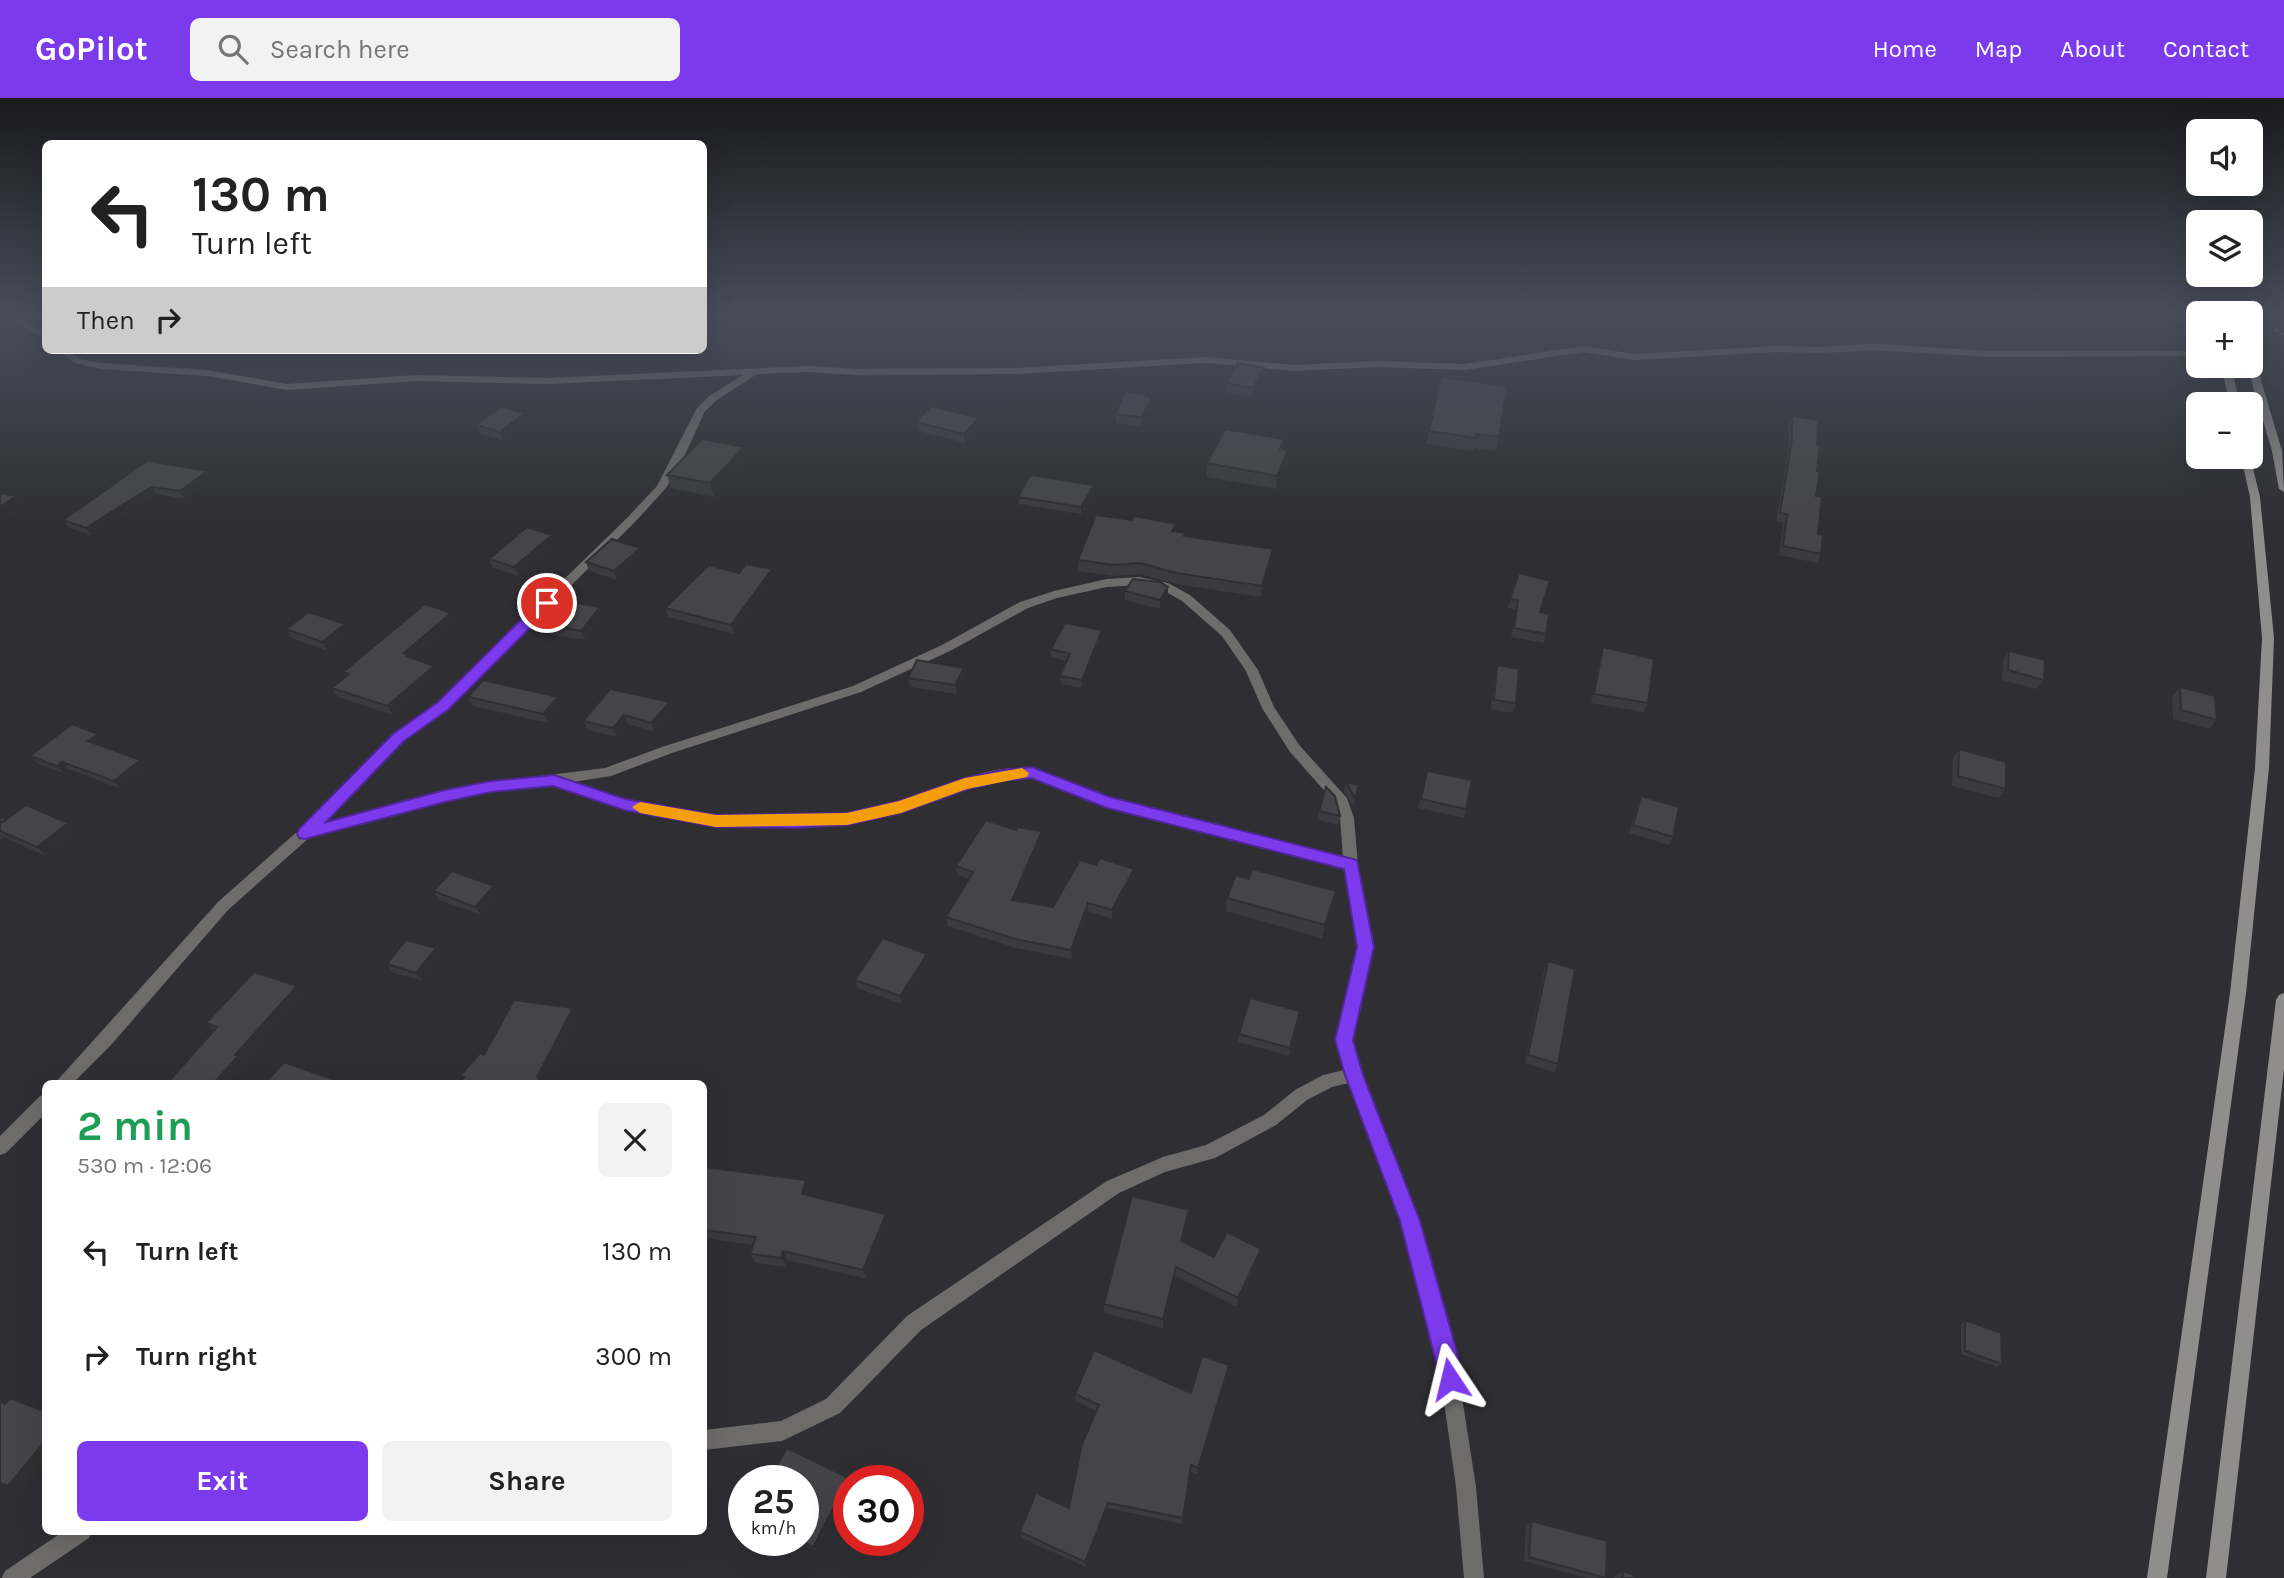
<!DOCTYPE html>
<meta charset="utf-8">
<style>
body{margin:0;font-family:Karla,sans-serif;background:#f2f2f2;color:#222;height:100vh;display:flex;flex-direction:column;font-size:26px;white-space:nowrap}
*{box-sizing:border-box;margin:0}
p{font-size:23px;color:#767676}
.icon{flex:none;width:38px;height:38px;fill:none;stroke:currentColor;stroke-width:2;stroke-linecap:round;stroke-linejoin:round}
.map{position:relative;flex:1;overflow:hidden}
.side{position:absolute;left:42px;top:982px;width:665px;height:455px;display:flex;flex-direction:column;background:#fff;border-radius:10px;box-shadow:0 7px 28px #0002}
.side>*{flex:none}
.banner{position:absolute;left:42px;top:42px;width:665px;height:214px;border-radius:10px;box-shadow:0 7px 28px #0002;background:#fff;color:#222;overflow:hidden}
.buttons{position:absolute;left:2186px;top:21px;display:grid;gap:14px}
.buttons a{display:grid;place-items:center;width:77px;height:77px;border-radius:10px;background:#fff;box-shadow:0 7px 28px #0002;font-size:35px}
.speed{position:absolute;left:728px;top:1367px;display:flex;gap:14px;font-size:35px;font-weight:700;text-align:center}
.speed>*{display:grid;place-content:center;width:91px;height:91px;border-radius:50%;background:#fff;box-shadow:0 7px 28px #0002;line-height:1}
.speed small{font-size:18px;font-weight:400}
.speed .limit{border:10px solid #d22;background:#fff;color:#111}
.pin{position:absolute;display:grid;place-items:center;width:60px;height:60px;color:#fff;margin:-30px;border:4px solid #fff;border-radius:50%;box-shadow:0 2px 7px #0007}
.me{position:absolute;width:77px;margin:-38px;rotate:350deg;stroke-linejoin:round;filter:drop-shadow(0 0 5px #0008)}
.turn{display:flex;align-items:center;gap:24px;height:147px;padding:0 35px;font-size:32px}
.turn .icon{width:91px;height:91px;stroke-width:2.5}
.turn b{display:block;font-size:49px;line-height:60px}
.then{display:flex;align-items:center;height:66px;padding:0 35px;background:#0003;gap:14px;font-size:26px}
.round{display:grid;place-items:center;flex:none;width:74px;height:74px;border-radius:10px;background:#f2f2f2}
.head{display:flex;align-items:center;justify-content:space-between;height:119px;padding:0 35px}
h1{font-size:42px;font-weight:700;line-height:52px;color:#1e9e55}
.action{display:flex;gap:14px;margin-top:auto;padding:14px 35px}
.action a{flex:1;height:80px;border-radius:10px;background:#7c3aed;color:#fff;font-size:28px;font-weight:700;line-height:80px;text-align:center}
.action a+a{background:#f2f2f2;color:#222}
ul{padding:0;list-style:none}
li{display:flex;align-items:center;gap:21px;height:105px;padding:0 35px}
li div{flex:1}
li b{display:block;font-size:26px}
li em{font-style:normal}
header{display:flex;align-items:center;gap:42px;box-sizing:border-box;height:98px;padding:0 35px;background:#7c3aed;color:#fff}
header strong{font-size:33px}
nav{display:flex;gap:38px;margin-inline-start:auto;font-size:24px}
.search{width:490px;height:63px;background:#f2f2f2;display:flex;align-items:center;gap:18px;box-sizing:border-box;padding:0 24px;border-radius:10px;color:#767676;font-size:26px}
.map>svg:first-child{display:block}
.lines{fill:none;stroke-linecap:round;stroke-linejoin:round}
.path{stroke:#88888b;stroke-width:3.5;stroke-dasharray:5 2.5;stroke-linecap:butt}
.street{fill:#6d6c6b;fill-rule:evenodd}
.secondary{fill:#908e8c;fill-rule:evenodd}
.wall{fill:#3b3b3f}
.shaded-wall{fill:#303033}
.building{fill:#454549;stroke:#303033;stroke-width:2}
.route{fill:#7c3aed;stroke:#51269a;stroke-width:2}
.slow{fill:#f59e0b}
</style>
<header>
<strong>GoPilot</strong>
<div class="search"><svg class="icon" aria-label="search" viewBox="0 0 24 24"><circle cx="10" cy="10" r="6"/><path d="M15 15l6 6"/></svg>Search here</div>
<nav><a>Home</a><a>Map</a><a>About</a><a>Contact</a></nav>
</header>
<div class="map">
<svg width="2284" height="1480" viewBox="0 0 2284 1480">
<rect width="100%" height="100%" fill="#2f2f33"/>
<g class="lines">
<!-- path -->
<path class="path" d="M2266 218 2275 231 2284 237"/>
<!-- street -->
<path class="street" d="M6 218H17L46 235V242Z
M2177 218H2185L2198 239V254L2189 258 1991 259 1874 252 1821 255 1775 254 1635 262 1583 254 1465 272 1377 269 1294 273 1206 265 1014 276 858 277 808 274 757 276 717 302 705 313 682 363 666 390 635 424 448 610 403 642 323 725 445 693 491 684 605 670 662 649 853 588 942 547 1020 504 1054 493 1107 481 1139 479 1168 485 1190 497 1230 532 1258 572 1274 609 1300 648 1347 700 1354 720 1358 767 1374 849 1352 942 1362 977 1419 1123 1455 1254 1476 1389 1484 1480H1464L1456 1389 1437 1254 1401 1123 1349 985 1332 989 1307 1002 1276 1027 1215 1060 1165 1074 1119 1095 921 1232 840 1315 782 1343 704 1352V1332L781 1323 826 1301 907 1218 1107 1083 1163 1059 1206 1047 1264 1017 1295 992 1323 977 1344 972 1336 942 1358 849 1345 771 1110 710 1031 680 1014 679 982 685 920 708 865 722 797 730 728 728 660 719 617 710 551 687 491 694 445 703 310 739 228 812 111 947 73 985H55L218 804 300 731 393 636 438 604 627 420 657 388 697 310 709 298 743 277 547 286 416 283 287 292 207 278 101 271 74 265 58 252H69L80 261 101 265 207 272 287 286 416 277 547 280 808 268 858 271 1014 270 1206 259 1294 267 1377 263 1465 266 1583 248 1635 256 1775 248 1821 249 1874 246 1991 253H2185L2190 251 2191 243ZM1139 487 1161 491 1182 503 1222 538 1246 573 1262 610 1290 654 1336 706 1340 720 1343 760C1266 741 1188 724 1112 701 1080 691 1052 670 1018 670 975 670 937 695 896 705 789 730 676 722 573 684L611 678 672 655 861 594 950 553 1028 510 1057 500 1107 489Z
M46 996V1015L6 1055 0 1057V1038L40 998Z
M64 1433H92L89 1440 30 1480H2L5 1473Z"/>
<!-- secondary -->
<path class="secondary" d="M2250 259 2255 262 2282 353 2284 394 2279 391 2272 353 2247 268H2250Z
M2221 268H2231L2240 306H2230Z
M2250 358 2260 399 2274 540 2269 670 2246 895 2167 1480H2147L2230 895 2255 670 2262 540 2250 399 2241 359Z
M2284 895V971L2226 1480H2206L2276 902 2279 897Z"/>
</g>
<!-- wall -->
<path class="wall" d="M1264 270 1263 279 1252 299 1226 294V285Z
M1441 279 1499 339 1496 353 1474 350 1473 353 1426 346Z
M1153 307 1141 328 1116 325V316Z
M1792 318 1817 373 1816 398 1818 436 1821 456 1817 465 1779 457 1783 425 1776 423 1789 349 1788 326Z
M529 324 504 343 481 336 476 327Z
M916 324 980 329 965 345 918 333Z
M1284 341 1283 351 1288 352 1287 366 1276 391 1207 379V365Z
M747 362 714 399 671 390 667 377Z
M147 363 208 373 213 381 185 401 157 396 91 437 69 430 63 422Z
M1094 387V394L1081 416 1019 406 1018 399Z
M1177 434 1185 435V438L1272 463 1261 499 1176 486 1140 476 1113 478 1078 473V462Z
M556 446 519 478 493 470 489 461Z
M644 459 617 482 589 473 586 464Z
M739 475 774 480 734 536 669 519 665 510Z
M1519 475 1546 536 1544 545 1511 539 1516 512 1508 510Z
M1125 493 1168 498 1160 511 1125 502Z
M600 509 604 519 585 542 543 535 538 525Z
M451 515 456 524 413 561 439 577 393 617 338 599 332 590 346 579 343 574Z
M345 526 350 535 328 553 292 540 286 531Z
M1102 532V540L1082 590 1061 586 1060 578 1067 563 1051 559V551Z
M1603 549 1648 605 1644 614 1591 605 1600 559Z
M2009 553 2044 582 2037 591 2002 582 2003 562Z
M1497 567 1516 605 1513 615 1491 611 1495 577Z
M964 570 965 579 957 596 910 589 908 580Z
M2180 589 2217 622 2209 631 2173 621 2172 598Z
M468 599 562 608 548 625 473 608Z
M670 604 674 614 655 634 628 626 617 639 588 632 583 623Z
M105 644 100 648 140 662 147 670 121 691 69 671 64 675 38 666 30 658Z
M1959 651 2006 691 1999 700 1952 688 1953 660Z
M1427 673 1466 711 1464 720 1418 710Z
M1346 684 1357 696 1353 709 1344 693Z
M1641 698 1673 739 1669 747 1629 735 1637 707Z
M1319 713 1340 718 1338 727 1317 722Z
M0 719 6 722 68 725 77 734 46 758 4 739 0 742Z
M1043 742 1017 802 1053 809 1096 767 1134 771V780L1112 821 1088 813 1072 861 1016 850 948 828 946 819 969 781 957 777 956 768Z
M1249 781 1336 793 1333 806 1322 840 1226 813 1227 800Z
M433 793 500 797 481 817 439 802Z
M436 850 442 859 423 883 393 875 387 866Z
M927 856 929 864 902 906 857 890 855 882Z
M1548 863 1558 966 1554 974 1525 965 1544 872Z
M297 888 305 897 245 964 247 966 230 985H174L170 982 214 933 206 925Z
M1299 921 1289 958 1238 944 1239 936Z
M704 1069 806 1082 811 1092 809 1097 886 1116 889 1125 867 1181 788 1162 786 1169 756 1165 750 1156 753 1147 704 1140Z
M1189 1112 1188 1122 1183 1144 1214 1159 1261 1151 1260 1160 1237 1209 1175 1178 1163 1230 1104 1215V1206Z
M1965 1222 2002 1266 1997 1269 1961 1256V1226Z
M1228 1275 1197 1377 1190 1373 1182 1426 1108 1410 1086 1469 1022 1440 1020 1434 1069 1410 1096 1313 1076 1303 1075 1296 1191 1295Z
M849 1380 850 1382H849L817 1453 795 1442H803Z
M1531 1423 1606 1480H1587L1524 1463 1526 1427Z
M1623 1473 1641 1480H1614V1479Z"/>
<!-- shaded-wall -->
<path class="shaded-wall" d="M1264 270 1263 279 1252 299 1253 290Z
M1153 299V307L1141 328V319Z
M525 315 529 324 504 343 500 334Z
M979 320 980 329 965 345 964 336Z
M744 349 747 362 714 399 710 385Z
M1288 352 1287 366 1276 391 1277 378Z
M208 373 213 381 185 401 180 393Z
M1094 387V394L1081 416V409Z
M151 389 157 396 91 437 86 430Z
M16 398 26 410 0 428V409Z
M552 437 556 446 519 478 514 469Z
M640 450 644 459 617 482 614 473Z
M1273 451 1272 463 1261 499 1262 488Z
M772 471 774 480 734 536 731 527Z
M1168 489V498L1160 511V502Z
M600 509 604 519 585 542 581 533Z
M451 515 456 524 412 562 414 566 404 555Z
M345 526 350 535 328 553 322 544Z
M1102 532V540L1082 590V582Z
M434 568 439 577 393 617 387 608Z
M964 570 965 579 957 596 955 587Z
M558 599 562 608 548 625 543 616Z
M670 604 674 614 655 634 651 625Z
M624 617 628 626 617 639 613 630Z
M98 636 105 644 95 651 88 643Z
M140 662 147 670 121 691 114 683Z
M62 664 69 671 64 675 57 668Z
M68 725 77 734 46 758 37 749Z
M1042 733 1043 742 1014 810 1012 802Z
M1134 771V780L1112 821V812Z
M494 788 500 797 481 817 475 809Z
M1336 793 1333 806 1322 840 1325 827Z
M1088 805V813L1072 861 1071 852Z
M436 850 442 859 423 883 416 875Z
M927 856 929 864 902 906 900 898Z
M297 888 305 897 245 964 247 966 230 985H214L235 957Z
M573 910 580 921 547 985H536L537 979Z
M806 1082 811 1092 807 1105 802 1096Z
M1189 1112 1188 1122 1181 1153V1143Z
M886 1116 889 1125 867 1181 863 1172Z
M1261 1151 1260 1160 1237 1209 1238 1200Z
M783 1153 788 1162 786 1169 781 1160Z
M1176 1169 1175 1178 1163 1230V1221Z
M1229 1267 1228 1275 1197 1377 1198 1370Z
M46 1342V1362L21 1393 8 1388Z
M849 1380 850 1382H849V1392L817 1453 813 1449Z
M1108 1405V1410L1086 1469 1085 1464Z"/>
<!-- building -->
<path class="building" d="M1238 265 1264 270 1253 290 1226 285Z
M1441 279 1507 288 1499 339 1476 336V340L1429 333Z
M1125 293 1153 299 1141 319 1116 316Z
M931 308 979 320 964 336 916 324Z
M501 309 525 315 500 334 476 327Z
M1792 318 1818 322 1817 347H1820L1817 373H1820L1816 398 1822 399 1818 436 1823 437 1821 456 1783 448 1787 416 1780 415 1792 341Z
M1225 331 1284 341 1280 351 1288 352 1277 378 1207 365Z
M702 341 744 349 710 385 667 377Z
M147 363 208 373 180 393 151 389 86 430 63 422Z
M1030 377 1094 387 1081 409 1018 399Z
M0 395 16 398 0 409Z
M1096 417 1132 422 1134 418 1177 426 1172 433 1185 435 1184 438 1273 451 1262 488 1176 475 1140 465 1113 467 1078 462Z
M527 429 552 437 514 469 489 461Z
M612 441 640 450 614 473 586 464Z
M746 466 772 471 731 527 665 510 709 467 739 475Z
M1519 475 1550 483 1540 514 1549 516 1546 536 1514 530 1518 502 1510 501Z
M1133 481 1160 484 1168 489 1160 502 1125 493Z
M558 502 600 509 581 533 538 525Z
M425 506 451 515 404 555 408 556 406 558 434 568 387 608 332 590 349 576 343 574Z
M309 514 345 526 322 544 286 531Z
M1065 525 1102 532 1082 582 1060 578 1070 556 1051 551Z
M1603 549 1654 561 1648 605 1594 596Z
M2009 553 2045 562 2044 582 2008 572Z
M917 562 964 570 955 587 908 580Z
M1497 567 1519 571 1516 605 1494 602Z
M483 582 558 599 543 616 468 599Z
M2180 589 2215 598 2217 622 2181 612Z
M610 591 670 604 651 625 624 617 613 630 583 623Z
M72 626 98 636 88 643 140 662 114 683 62 664 57 668 30 658Z
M1959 651 2006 664V691L1958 678Z
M1427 673 1472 682 1466 711 1421 701Z
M1346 684 1359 687 1355 700Z
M1326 689 1335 698 1340 718 1319 713Z
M1641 698 1679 709 1673 739 1633 727Z
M26 707 68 725 37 749 0 733V726Z
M0 719 6 721 0 726Z
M986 722 1016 732 1017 729 1042 733 1012 802 1053 809 1080 762 1096 767 1100 760 1134 771 1112 812 1088 805 1071 852 1015 841 946 819 973 774 956 768Z
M1252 771 1336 793 1325 827 1227 800 1236 777 1249 781Z
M452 773 494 788 475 809 433 793Z
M883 840 927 856 900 898 855 882Z
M406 842 436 850 416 875 387 866Z
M1548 863 1575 871 1558 966 1528 957Z
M254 874 297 888 235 957 238 958 214 985H180L170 982 217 929 206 925Z
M1250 900 1300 913 1290 950 1239 936Z
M514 902 573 910 537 979 540 980 536 985H460L464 979 460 978 480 955 484 957Z
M284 964 343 985H265Z
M704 1069 806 1082 802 1096 886 1116 863 1172 783 1153 781 1160 750 1156 756 1139 704 1132Z
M1132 1098 1189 1112 1181 1143 1214 1159 1227 1134 1261 1151 1238 1200 1176 1169 1163 1221 1104 1206Z
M1965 1222 2001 1235 2002 1266 1965 1253Z
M1094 1252 1191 1295 1202 1258 1229 1267 1198 1370 1191 1367 1183 1420 1108 1405 1085 1464 1020 1434 1036 1395 1069 1410 1082 1346 1099 1307 1075 1296Z
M10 1300 46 1314V1342L8 1388 0 1385V1303L5 1306Z
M787 1350 849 1380 813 1449 799 1442H803V1382H769Z
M1531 1423 1607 1443 1606 1480 1529 1459Z
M1623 1473 1641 1480H1622Z"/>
<!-- sky -->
<linearGradient id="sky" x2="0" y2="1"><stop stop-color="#1a1a1c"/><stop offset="0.51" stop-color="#474d5b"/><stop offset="1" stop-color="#474d5b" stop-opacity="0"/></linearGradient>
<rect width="2284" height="425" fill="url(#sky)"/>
<!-- route -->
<path class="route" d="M547 500 554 505 552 508 449 611 404 643 326 724 445 692 491 683 554 677 625 701 716 717 847 715 899 703 965 680 1002 672 1032 669 1110 699 1357 762 1374 849 1353 942 1363 977 1420 1123 1457 1254 1461 1281 1457 1288 1450 1292 1442 1288 1400 1123 1345 977 1335 942 1357 849 1344 771 1107 710 1031 680 1002 683 968 691 901 715 847 727 794 730 716 729 624 712 553 688 491 694 445 704 305 741 299 740 297 735 299 731 393 636 438 604 542 501Z"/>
<!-- slow -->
<path class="slow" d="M1022 670 1029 675 1027 679 967 691 901 715 847 727 716 729 640 715 632 709 640 704 716 717 847 715 899 703 965 680Z"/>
</svg>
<div class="buttons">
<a><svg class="icon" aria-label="sound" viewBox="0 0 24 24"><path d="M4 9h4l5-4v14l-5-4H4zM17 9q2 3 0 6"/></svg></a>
<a><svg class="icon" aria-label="layers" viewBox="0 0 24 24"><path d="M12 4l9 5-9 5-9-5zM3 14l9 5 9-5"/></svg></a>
<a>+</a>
<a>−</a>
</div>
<div class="speed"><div>25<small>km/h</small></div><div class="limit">30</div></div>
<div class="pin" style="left:547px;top:505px;background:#d93025"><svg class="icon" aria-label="arrive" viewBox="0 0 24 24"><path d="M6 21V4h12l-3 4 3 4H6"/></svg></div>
<svg class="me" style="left:1450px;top:1281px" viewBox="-20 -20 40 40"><path d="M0-17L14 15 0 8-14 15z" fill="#7c3aed" stroke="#fff" stroke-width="4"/></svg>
<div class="banner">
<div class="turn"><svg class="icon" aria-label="left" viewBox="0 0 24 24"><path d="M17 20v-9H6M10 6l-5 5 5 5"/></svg><div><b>130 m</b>Turn left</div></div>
<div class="then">Then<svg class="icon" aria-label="right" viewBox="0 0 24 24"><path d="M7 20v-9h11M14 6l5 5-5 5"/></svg></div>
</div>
<section class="side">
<div class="head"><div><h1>2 min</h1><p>530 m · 12:06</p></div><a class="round"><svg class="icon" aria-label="close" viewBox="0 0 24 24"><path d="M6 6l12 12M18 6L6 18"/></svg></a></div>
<ul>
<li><svg class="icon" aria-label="left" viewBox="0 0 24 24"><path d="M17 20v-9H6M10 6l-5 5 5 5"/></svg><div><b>Turn left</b></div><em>130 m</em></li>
<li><svg class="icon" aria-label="right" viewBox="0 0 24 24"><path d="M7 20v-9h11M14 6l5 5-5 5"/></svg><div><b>Turn right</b></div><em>300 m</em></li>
</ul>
<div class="action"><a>Exit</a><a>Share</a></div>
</section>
</div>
